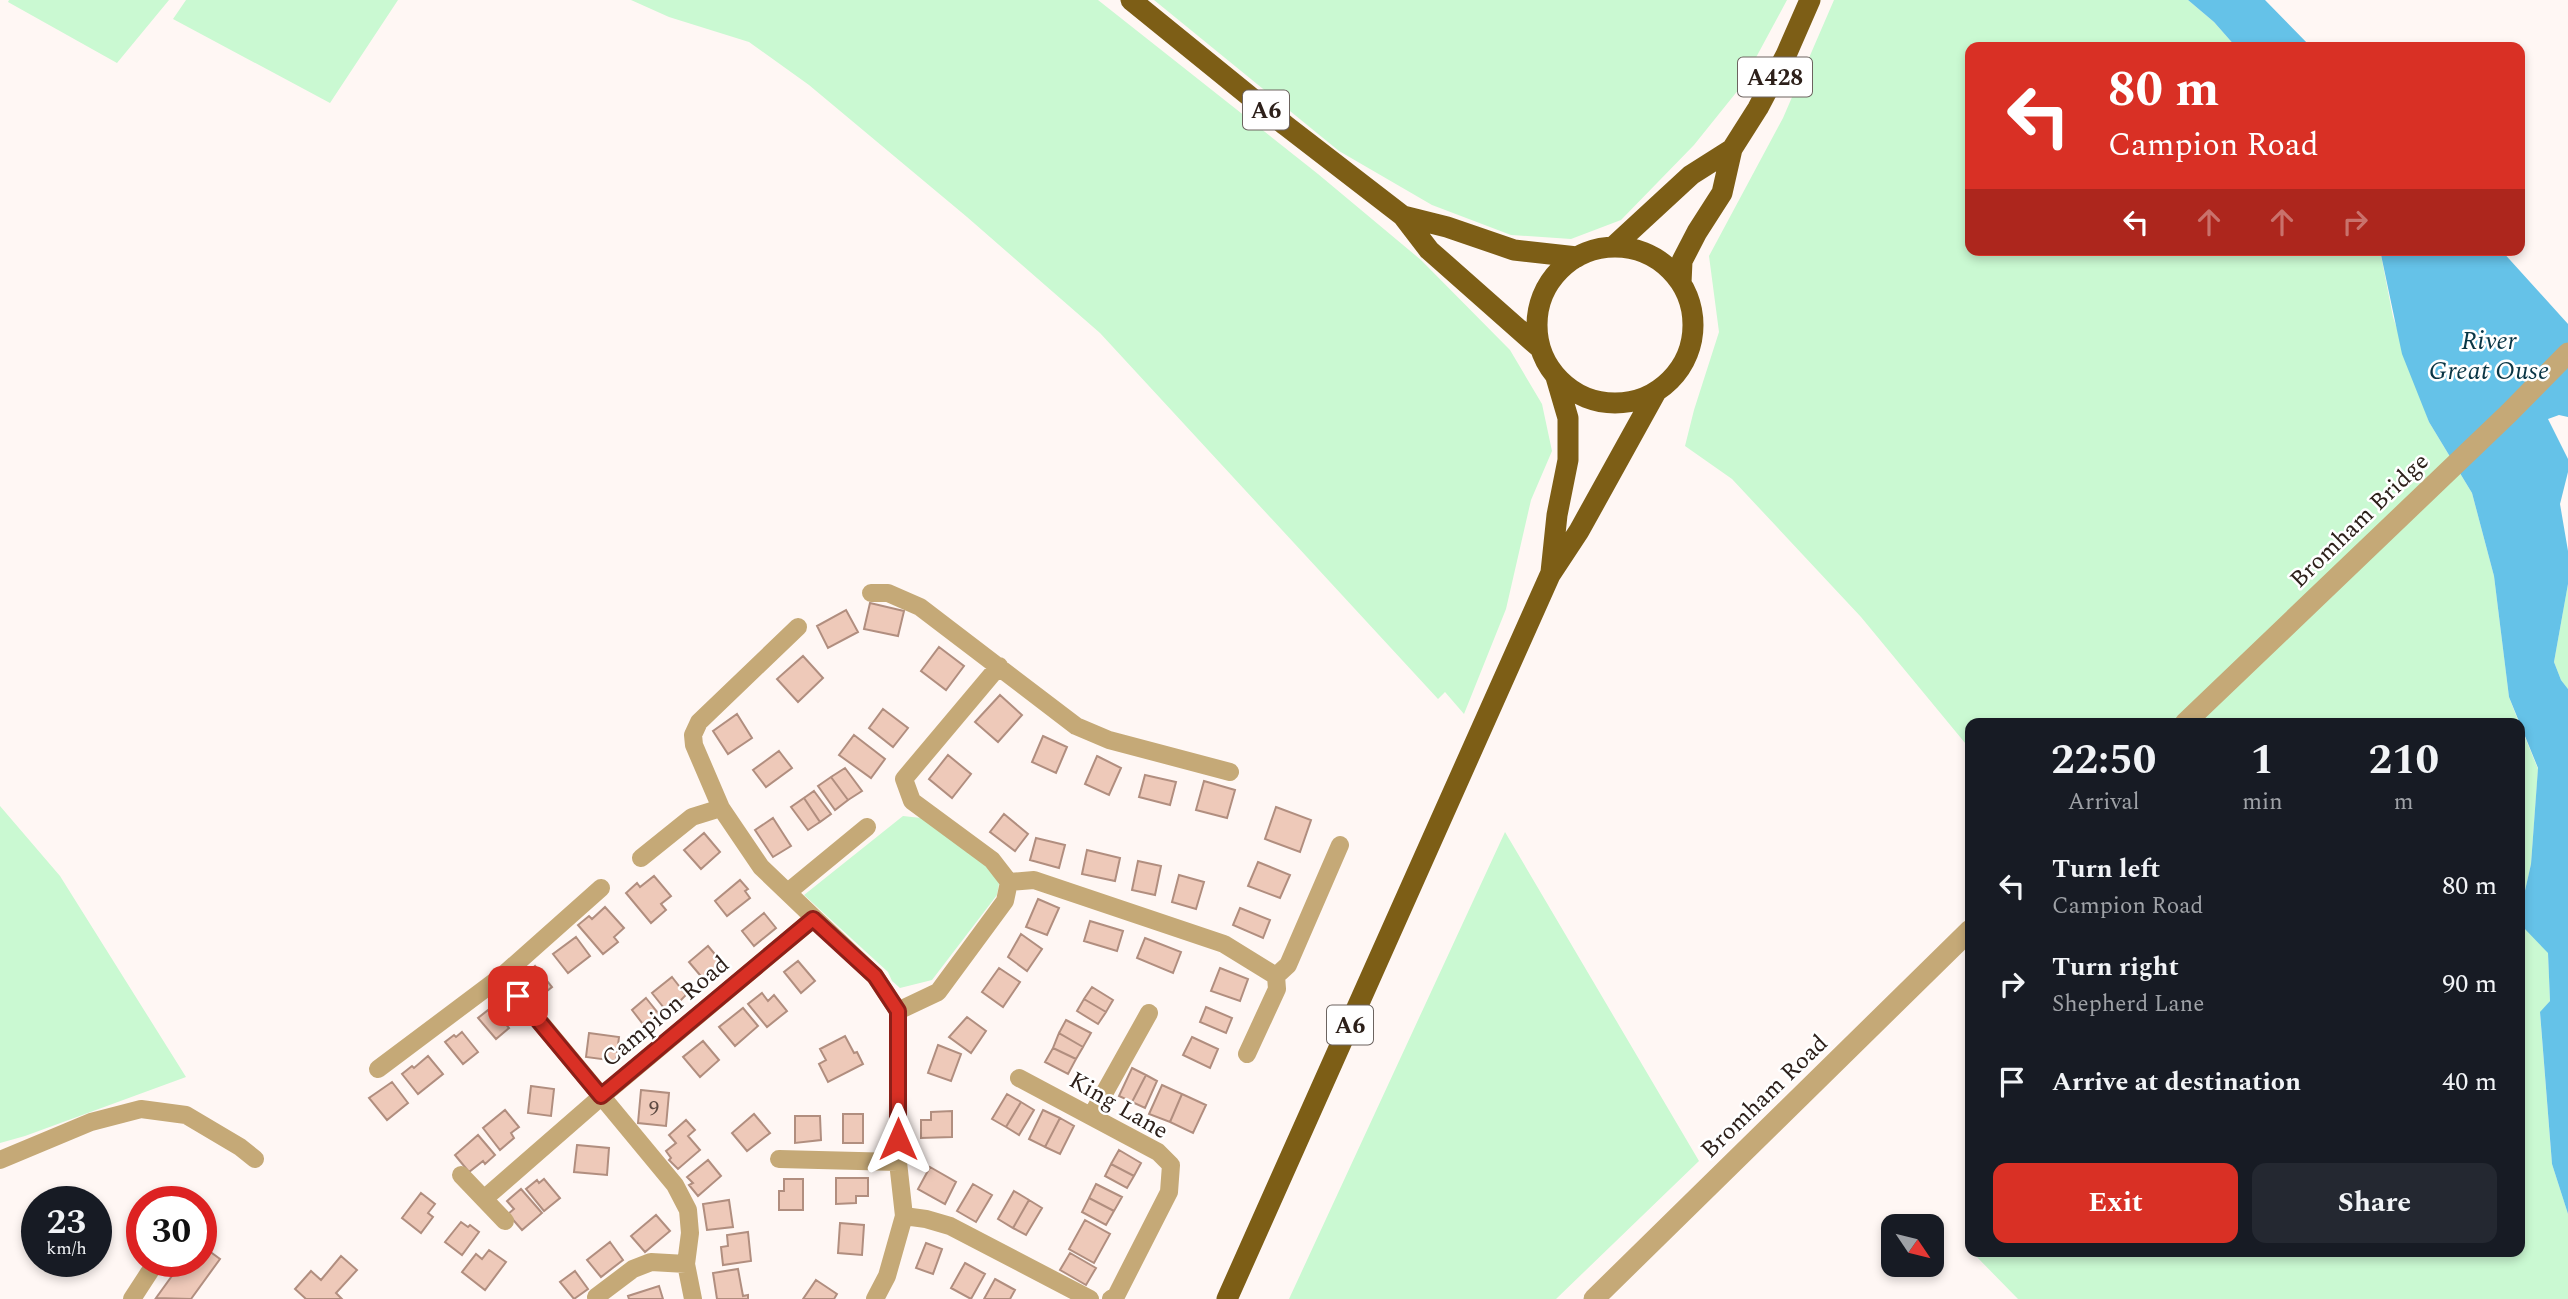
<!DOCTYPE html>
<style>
body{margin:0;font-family:Spectral,serif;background:#242831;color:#f1f3f6;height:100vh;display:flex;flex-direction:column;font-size:26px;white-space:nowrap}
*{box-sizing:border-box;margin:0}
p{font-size:23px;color:#9ea1a6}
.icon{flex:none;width:38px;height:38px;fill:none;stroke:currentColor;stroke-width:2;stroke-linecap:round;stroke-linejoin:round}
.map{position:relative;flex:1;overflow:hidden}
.side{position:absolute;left:1965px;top:718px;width:560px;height:539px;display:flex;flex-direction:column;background:#171b24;border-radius:14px;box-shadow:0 4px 10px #0003}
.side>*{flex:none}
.top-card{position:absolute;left:1965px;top:42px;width:560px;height:214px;border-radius:14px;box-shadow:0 4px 10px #0003;background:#d93025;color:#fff;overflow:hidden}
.needle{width:46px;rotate:125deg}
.tools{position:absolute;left:1881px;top:1214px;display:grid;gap:14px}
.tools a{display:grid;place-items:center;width:63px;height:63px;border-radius:14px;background:#171b24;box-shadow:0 4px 10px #0003;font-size:35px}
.speed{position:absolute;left:21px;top:1186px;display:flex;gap:14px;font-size:35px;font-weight:700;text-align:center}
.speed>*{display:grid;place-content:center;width:91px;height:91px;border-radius:50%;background:#171b24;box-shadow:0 4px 10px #0003;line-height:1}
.speed small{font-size:18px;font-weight:400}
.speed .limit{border:10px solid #d22;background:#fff;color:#111}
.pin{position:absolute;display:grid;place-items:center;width:60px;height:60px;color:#fff;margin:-30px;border-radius:14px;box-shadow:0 4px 10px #0006}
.me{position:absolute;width:77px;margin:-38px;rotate:0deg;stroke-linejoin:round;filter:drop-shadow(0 0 5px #0008)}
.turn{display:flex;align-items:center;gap:24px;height:147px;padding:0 28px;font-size:32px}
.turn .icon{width:91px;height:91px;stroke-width:2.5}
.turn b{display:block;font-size:49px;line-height:60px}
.lanes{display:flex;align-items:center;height:66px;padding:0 28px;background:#0003;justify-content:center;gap:35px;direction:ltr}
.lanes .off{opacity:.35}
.eta{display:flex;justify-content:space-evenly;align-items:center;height:119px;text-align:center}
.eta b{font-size:42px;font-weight:700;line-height:49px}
.action{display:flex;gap:14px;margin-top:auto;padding:14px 28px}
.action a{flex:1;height:80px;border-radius:14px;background:#d93025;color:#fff;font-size:28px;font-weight:700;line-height:80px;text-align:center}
.action a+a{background:#242831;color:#f1f3f6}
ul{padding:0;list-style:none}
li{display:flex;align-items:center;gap:21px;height:98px;padding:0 28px}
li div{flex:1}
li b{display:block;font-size:26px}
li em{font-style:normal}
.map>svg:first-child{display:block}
.green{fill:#caf9d2}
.water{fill:#65c2e8}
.building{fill:#eec9b9;stroke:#b18e7f;stroke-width:2}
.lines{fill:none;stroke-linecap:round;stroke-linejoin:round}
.minor{stroke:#c5a977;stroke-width:18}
.tertiary{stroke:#c5a977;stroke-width:21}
.trunk{stroke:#7d5e16;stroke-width:21}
.route-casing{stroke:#8d1f18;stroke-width:18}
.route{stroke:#d93025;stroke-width:12}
.labels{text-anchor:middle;stroke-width:5;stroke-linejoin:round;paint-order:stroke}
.number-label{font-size:21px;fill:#5d4a42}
.shield{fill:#fff;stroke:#6c635f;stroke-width:2}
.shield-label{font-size:23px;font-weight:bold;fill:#2d201a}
.street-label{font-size:24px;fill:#2d201a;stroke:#fff}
.water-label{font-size:26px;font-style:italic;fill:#0a3646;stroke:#fff}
</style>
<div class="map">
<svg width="2568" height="1299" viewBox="0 0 2568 1299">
<rect width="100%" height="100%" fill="#fff7f4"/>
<!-- green -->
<path class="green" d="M9 0H169L117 63 8 2Z
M186 0H398L330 103 173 19Z
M631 0H1098L1318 174 1421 260 1510 350 1542 404 1552 451 1531 500 1506 609 1464 714 1445 692 1438 699 1100 333 967 217 809 85 749 42 669 17Z
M1154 0H1787L1739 89 1694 145 1621 220 1571 239 1511 235 1432 205 1339 151Z
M1834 0H2188L2214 22 2236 47H1970V250H2380L2393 317 2429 422 2472 493 2494 576 2509 697 2519 723H1970V749L1861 617 1732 479 1685 446 1694 410 1719 332 1709 256 1783 118Z
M2568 584V689L2561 680 2554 662Z
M2520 725 2538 769 2531 864 2524 895 2548 952 2550 1001 2540 1013 2552 1164 2568 1214V1299H2018L1971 1251H2520Z
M0 806 60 876 186 1077 25 1136 0 1143Z
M903 816 921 818 932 824 995 873 999 884 997 895 932 980 900 988 892 981 888 972 804 895Z
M1505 832 1699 1161 1556 1299H1289Z"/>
<!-- water -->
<path class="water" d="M2188 0H2265L2311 47H2236L2214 22Z
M2380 250H2501L2568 324V417L2559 415 2548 419 2568 459V472L2560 504 2568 551V584L2554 662 2561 680 2568 689V1214L2552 1164 2540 1012 2550 1001 2548 953 2523 927 2524 895 2531 864 2538 768 2509 697 2494 576 2472 493 2429 422 2402 354Z"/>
<!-- building -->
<path class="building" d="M870 603 904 611 898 636 864 629Z
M846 610 858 632 828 648 817 626Z
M939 647 964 666 946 690 921 671Z
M803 656 823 678 798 702 777 679Z
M1000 695 1022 715 998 742 975 722Z
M883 709 908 728 893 747 869 728Z
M737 714 752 738 728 754 713 731Z
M854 735 885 759 871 778 839 755Z
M1043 736 1067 747 1056 773 1032 762Z
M779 751 792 768 766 787 753 770Z
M948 755 971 774 952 798 929 779Z
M1097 756 1121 768 1109 795 1085 784Z
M845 768 862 791 848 800 831 777Z
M1145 775 1176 782 1170 805 1139 797Z
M831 777 848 800 835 810 818 786Z
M1204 781 1235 790 1227 818 1196 810Z
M814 791 831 814 820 822 804 798Z
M804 798 820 822 808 830 791 807Z
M1276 807 1311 820 1300 852 1265 839Z
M1004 814 1028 834 1015 851 990 832Z
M773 818 791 846 773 857 755 830Z
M704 833 720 852 701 869 684 850Z
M1036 838 1065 845 1059 868 1030 860Z
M1087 850 1120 858 1115 881 1082 874Z
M1138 861 1161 866 1155 895 1132 890Z
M1258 862 1290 875 1280 898 1248 886Z
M1179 875 1204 882 1196 909 1172 902Z
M654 876 671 896 661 904 666 910 651 923 626 893 637 883 640 887Z
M740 880 748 889 745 891 750 898 727 916 715 901Z
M1038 899 1059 908 1047 935 1026 927Z
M605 907 624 928 614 937 618 942 603 954 578 925 589 916 592 919Z
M1240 908 1270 920 1263 938 1233 925Z
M764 913 776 928 754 946 742 931Z
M1090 921 1123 931 1117 951 1084 941Z
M1021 934 1042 949 1027 971 1008 957Z
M576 937 590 956 568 973 553 954Z
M1145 938 1181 952 1173 973 1137 958Z
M708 946 724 965 705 981 689 962Z
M798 961 815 981 801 993 784 972Z
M535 966 552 987 538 998 521 978Z
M999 968 1020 982 1003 1007 982 992Z
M1220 968 1248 979 1240 1001 1211 991Z
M672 977 686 995 668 1013 652 993Z
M1092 987 1113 1000 1106 1012 1084 999Z
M762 993 768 1001 774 995 787 1011 767 1027 748 1004Z
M646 998 662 1018 654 1025 652 1023 646 1028 632 1010Z
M1084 999 1106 1012 1098 1024 1077 1011Z
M492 1007 509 1028 496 1039 478 1018Z
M1206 1007 1232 1018 1226 1033 1200 1022Z
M743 1008 758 1026 735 1046 719 1027Z
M967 1017 986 1031 971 1053 949 1037Z
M1066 1020 1091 1033 1083 1047 1059 1033Z
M462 1032 478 1052 463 1064 445 1042 454 1035 456 1037Z
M589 1033 619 1037 616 1061 586 1057Z
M1059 1033 1083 1047 1076 1059 1053 1048Z
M845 1036 854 1053 857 1052 863 1064 828 1082 819 1064 826 1060 820 1049Z
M1192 1037 1218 1049 1210 1068 1183 1055Z
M703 1041 719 1060 700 1077 683 1057Z
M938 1045 961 1054 951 1081 928 1073Z
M1053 1048 1076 1059 1068 1074 1045 1062Z
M428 1056 443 1074 418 1094 402 1074 412 1066 414 1068Z
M1132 1068 1146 1075 1132 1102 1119 1096Z
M1146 1075 1157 1081 1145 1108 1132 1102Z
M392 1082 408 1103 387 1120 369 1098Z
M1162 1085 1182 1094 1170 1122 1149 1114Z
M531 1086 554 1089 551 1116 528 1113Z
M641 1090 669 1093 666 1126 638 1123Z
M1007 1094 1021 1102 1006 1127 992 1119Z
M1182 1094 1206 1105 1193 1133 1170 1122Z
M1021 1102 1034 1110 1019 1135 1006 1127Z
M505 1110 519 1127 511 1133 514 1138 500 1150 483 1128Z
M1043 1110 1060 1118 1045 1147 1029 1139Z
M952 1111V1137L921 1138V1120H931V1112Z
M754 1114 770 1133 747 1151 732 1133Z
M843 1114H863V1143H843Z
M795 1116H820L821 1140 795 1143Z
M1060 1118 1074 1126 1060 1154 1045 1147Z
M686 1120 695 1130 688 1136 700 1150 678 1169 669 1160 671 1158 666 1151 676 1143 669 1135Z
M478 1135 495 1155 485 1164 483 1161 469 1172 455 1155Z
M577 1145 609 1148 607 1175 574 1172Z
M1119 1150 1141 1163 1134 1176 1111 1164Z
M708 1160 721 1176 698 1196 689 1185 693 1183 687 1177Z
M1111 1164 1134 1176 1127 1188 1105 1176Z
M930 1167 956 1182 945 1204 918 1189Z
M836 1178H868V1196H856V1203L836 1204Z
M544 1179 560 1198 544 1211 526 1189 537 1180 539 1183Z
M784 1179H803V1210H779V1191H784Z
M973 1184 992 1195 976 1222 957 1211Z
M1096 1184 1122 1197 1114 1211 1089 1198Z
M521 1189 542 1213 522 1230 508 1214 514 1209 507 1201Z
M1014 1191 1029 1200 1013 1228 998 1219Z
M421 1193 435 1204 428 1213 433 1217 421 1233 402 1218Z
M1089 1198 1114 1211 1106 1225 1082 1212Z
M729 1200 733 1227 707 1230 703 1204Z
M1029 1200 1042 1208 1026 1235 1013 1228Z
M656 1215 670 1231 645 1252 631 1236Z
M1085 1220 1110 1234 1094 1263 1069 1249Z
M461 1222 468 1227 470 1225 479 1232 462 1255 445 1242Z
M840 1223 864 1225 862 1255 838 1253Z
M748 1232 751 1261 723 1265 721 1247 728 1246 727 1235Z
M610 1242 623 1260 601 1277 587 1260Z
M926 1243 942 1249 933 1274 916 1268Z
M201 1245 220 1259 191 1299 156 1298 182 1262H201Z
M489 1250 506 1262 485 1290 462 1272 476 1254 482 1259Z
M1070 1253 1096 1268 1086 1285 1060 1270Z
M341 1256 357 1270 336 1293 342 1299H306L295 1289 311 1271 321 1280Z
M965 1263 985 1274 971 1299 951 1288Z
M738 1269 743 1296 748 1295V1299H717L713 1273Z
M575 1271 588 1289 574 1299 560 1282Z
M995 1279 1015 1290 1010 1299H984Z
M816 1280 837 1294 834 1299H803Z
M659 1286 663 1299H629L628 1296Z"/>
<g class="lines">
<!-- minor -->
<path class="minor" d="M871 593H888L920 607 1076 726 1109 740 1230 772
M798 627 699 722 693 735 694 745 721 808 761 867 875 976 898 1011V1162L904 1216 887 1276 875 1299
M999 666 904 779 912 801 992 860 1009 882
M641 858 692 817 721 808
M788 892 867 827
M502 976 675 1185 688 1210 690 1233 686 1264 693 1299
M1276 976 1288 965 1340 845
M898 1011 938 992 1005 901 1009 882 1034 880 1224 944 1276 976
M1247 1054 1277 989 1276 976
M378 1069 502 976 601 888
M1019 1078 1158 1152 1171 1165 1169 1192 1116 1296 1111 1299
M1092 1115 1149 1013
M779 1159 898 1162
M0 1160 91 1122 141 1109 186 1115 240 1147 255 1159
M461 1175 505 1221
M485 1198 602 1096 813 919
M904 1216 926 1219 950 1226 1090 1299
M596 1297 633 1269 651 1262 686 1264
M132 1299 156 1262"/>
<!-- tertiary -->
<path class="tertiary" d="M2185 723 2509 413 2568 353
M1594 1299 1970 930"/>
<!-- trunk -->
<path class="trunk" d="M1131 0 1285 125 1403 216 1429 250 1540 348
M1403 216 1447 227 1514 250 1577 257
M1613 247 1691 175 1732 149
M1537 325a78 78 0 1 1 156 0a78 78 0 1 1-156 0Z
M1681 283 1682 261 1697 232 1722 193 1732 149 1758 108 1786 55 1810 0
M1551 572 1557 515 1568 460V418L1556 377
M1227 1299 1550 575 1579 531 1656 392"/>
</g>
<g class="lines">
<!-- route casing -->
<g class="route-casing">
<path id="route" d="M518 996 601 1096 813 919 875 976 898 1011V1139"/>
</g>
<!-- route -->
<use href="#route" class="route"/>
</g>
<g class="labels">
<!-- number labels -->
<g class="number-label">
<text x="654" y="1115">9</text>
</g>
<!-- shield labels -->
<g class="shield">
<rect x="1738" y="57.5" width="74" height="39" rx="5"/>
<rect x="1243" y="90.5" width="46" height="39" rx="5"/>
<rect x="1327" y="1005.5" width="46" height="39" rx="5"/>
</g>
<g class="shield-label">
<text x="1775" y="85">A428</text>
<text x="1266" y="118">A6</text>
<text x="1350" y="1033">A6</text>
</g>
<!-- street labels -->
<g class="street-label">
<text transform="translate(2359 520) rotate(-44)" y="8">Bromham Bridge</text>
<text transform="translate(665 1011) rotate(-40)" y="8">Campion Road</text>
<text transform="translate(1764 1096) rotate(-44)" y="8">Bromham Road</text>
<text transform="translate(1119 1105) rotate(30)" y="8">King Lane</text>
</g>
<!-- water labels -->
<g class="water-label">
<text x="2489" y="349">River<tspan x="2489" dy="30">Great Ouse</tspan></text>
</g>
</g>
</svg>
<div class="tools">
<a><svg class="needle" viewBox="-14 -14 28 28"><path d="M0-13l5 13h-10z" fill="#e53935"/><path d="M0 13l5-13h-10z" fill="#9ea1a6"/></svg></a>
</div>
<div class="speed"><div>23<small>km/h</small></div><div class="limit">30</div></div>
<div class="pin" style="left:518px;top:996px;background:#d93025"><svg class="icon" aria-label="arrive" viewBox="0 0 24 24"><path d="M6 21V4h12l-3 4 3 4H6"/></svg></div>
<svg class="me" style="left:898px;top:1139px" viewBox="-20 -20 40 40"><path d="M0-17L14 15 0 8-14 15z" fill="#d93025" stroke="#fff" stroke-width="4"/></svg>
<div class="top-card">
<div class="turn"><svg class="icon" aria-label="left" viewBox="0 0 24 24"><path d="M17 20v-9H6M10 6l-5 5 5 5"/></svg><div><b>80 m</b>Campion Road</div></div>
<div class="lanes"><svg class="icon" aria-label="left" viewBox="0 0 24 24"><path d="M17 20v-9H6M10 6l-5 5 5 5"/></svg><svg class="icon off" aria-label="ahead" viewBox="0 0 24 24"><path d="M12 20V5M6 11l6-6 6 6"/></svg><svg class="icon off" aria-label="ahead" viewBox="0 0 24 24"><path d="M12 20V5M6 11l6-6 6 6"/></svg><svg class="icon off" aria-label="right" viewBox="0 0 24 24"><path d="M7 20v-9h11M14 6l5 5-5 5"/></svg></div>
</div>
<section class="side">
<div class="eta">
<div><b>22:50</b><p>Arrival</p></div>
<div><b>1</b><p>min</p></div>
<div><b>210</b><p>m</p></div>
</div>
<ul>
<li><svg class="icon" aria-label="left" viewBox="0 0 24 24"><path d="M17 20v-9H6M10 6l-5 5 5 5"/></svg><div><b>Turn left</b><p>Campion Road</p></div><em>80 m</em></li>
<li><svg class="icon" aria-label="right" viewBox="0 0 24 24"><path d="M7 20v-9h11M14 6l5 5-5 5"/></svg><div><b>Turn right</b><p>Shepherd Lane</p></div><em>90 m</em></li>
<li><svg class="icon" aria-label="arrive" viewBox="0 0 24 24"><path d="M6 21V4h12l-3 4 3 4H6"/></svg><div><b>Arrive at destination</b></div><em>40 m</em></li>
</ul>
<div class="action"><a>Exit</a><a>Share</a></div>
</section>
</div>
